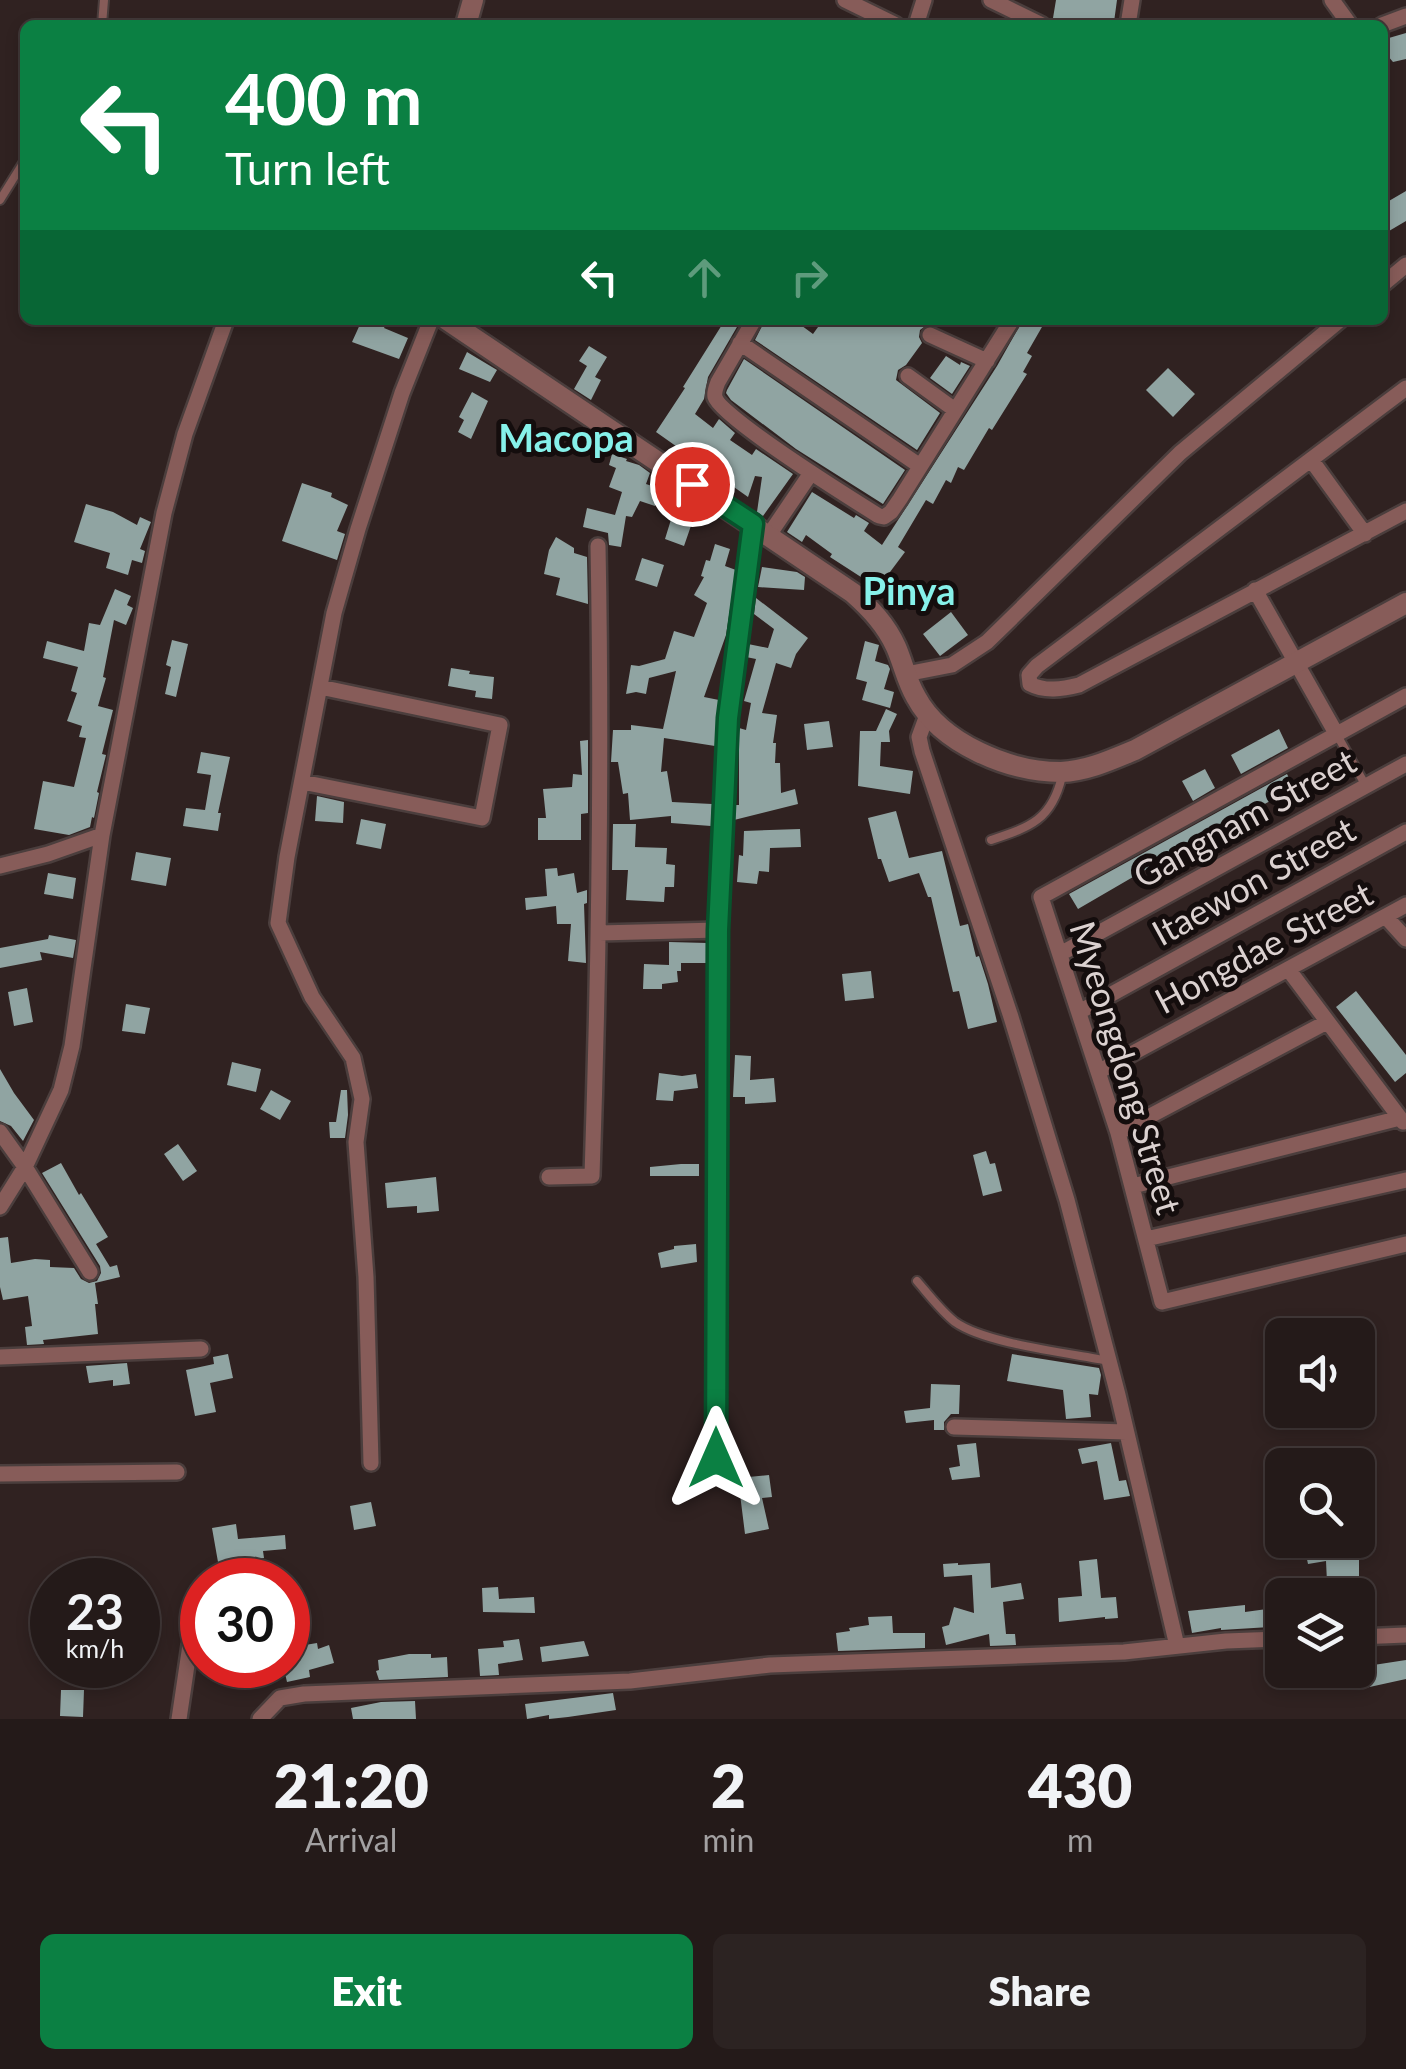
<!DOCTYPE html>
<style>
body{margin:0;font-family:Lato,sans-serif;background:#2c2322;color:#f1f3f6;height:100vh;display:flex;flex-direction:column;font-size:38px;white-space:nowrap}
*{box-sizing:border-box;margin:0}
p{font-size:32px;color:#a3a1a2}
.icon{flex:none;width:55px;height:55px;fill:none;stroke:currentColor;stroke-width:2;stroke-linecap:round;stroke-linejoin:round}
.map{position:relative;height:1719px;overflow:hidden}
.side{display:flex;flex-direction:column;background:#241a19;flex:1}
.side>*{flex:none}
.banner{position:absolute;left:20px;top:20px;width:1368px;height:305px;border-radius:15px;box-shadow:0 5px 15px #0003,0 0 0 2px #413838;background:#0b8043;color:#fff;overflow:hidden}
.controls{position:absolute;left:1265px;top:1318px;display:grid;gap:20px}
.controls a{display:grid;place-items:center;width:110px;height:110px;border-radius:15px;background:#241a19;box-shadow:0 5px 15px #0003,0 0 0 2px #413838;font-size:50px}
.speed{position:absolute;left:30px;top:1558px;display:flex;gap:20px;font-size:50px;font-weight:700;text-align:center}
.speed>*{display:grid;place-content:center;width:130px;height:130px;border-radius:50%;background:#241a19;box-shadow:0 5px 15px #0003,0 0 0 2px #413838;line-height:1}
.speed small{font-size:25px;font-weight:400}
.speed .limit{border:15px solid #d22;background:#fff;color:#111}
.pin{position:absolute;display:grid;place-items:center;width:85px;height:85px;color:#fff;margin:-42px;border:5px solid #fff;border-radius:50%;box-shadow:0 2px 10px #0007}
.me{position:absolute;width:110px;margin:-55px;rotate:0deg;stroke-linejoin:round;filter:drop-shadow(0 0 8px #0008)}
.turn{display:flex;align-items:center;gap:35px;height:210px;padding:0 40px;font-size:45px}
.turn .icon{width:130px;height:130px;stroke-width:2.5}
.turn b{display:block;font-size:70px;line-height:85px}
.lanes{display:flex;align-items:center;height:95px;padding:0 40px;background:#0003;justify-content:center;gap:50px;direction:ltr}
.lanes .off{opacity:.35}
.eta{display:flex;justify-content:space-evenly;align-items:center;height:170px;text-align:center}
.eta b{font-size:60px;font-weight:800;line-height:70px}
.primary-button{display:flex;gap:20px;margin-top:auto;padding:20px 40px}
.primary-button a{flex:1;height:115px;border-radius:15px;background:#0b8043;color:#fff;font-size:40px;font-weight:800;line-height:115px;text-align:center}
.primary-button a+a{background:#2c2322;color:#f1f3f6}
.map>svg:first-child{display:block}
.building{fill:#90a4a2}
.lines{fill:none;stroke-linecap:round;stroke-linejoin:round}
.service-casing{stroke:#4b3e3d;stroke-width:12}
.minor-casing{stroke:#4b3e3d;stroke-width:20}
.tertiary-casing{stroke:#4b3e3d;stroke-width:25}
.service{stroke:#875c59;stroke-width:8}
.minor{stroke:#875c59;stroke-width:15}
.tertiary{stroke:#875c59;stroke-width:20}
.route-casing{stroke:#07532c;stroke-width:25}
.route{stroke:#0b8043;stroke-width:18}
.labels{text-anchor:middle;stroke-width:10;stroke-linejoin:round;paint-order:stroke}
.street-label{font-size:35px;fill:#dbd1d0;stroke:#140d0d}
.neighbourhood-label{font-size:38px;font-weight:bold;fill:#86f1ea;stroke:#140d0d}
</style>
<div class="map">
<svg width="1406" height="1719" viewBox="0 0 1406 1719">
<rect width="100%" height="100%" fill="#302221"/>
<!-- building -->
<path class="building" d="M1056 0H1117L1114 22 1084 18 1083 23 1053 18Z
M1406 33V59L1393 62 1382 49V40Z
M1406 191V221L1389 231 1382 220V205Z
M362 320H388L384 328 408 338 399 359 352 342Z
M725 320H741L708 377 704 399 695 414 713 428 719 419 735 433 730 440 752 455 756 449 793 474 763 516 757 512 762 477 755 476 748 497 656 432 685 388 683 387Z
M765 320H794L813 334 823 320H937L934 325 928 324 920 330 919 337 922 343 906 365 898 370 896 380 940 413 917 450 755 340Z
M1023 320H1046L1027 353 1032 356 1023 372 1027 374 992 430 989 428 964 470 958 467 951 483 946 480 933 504 926 500 898 547 905 552 878 588 830 557 832 554 806 535 802 542 787 532 812 492 854 518 856 515 869 523 864 531 882 545 997 366Z
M589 346 607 357 595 377 601 380 591 400 574 389 587 366 579 361Z
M467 352 497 370 490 382 459 369Z
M946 356 960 365 961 362 970 366 952 394 930 378Z
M744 359 905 470 883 504 796 449 731 400 726 393 727 390Z
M1168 368 1195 394 1173 417 1146 390Z
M472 392 488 401 471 439 458 432 464 420 459 417Z
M612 454 627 459 626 461 639 465 650 473 646 484 661 489 655 506 640 501 632 517 626 516 621 547 609 545 608 533 583 527 587 508 615 515 622 492 609 487 616 468 609 465Z
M302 483 332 493 331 497 348 505 337 531 345 534 337 560 282 541Z
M86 504 113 512 137 525 140 517 151 522 140 549 145 551 142 563 132 560 128 575 106 568 110 553 74 542Z
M673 513 693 520 684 546 665 539Z
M556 537 574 548V553L587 557 588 604 556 595 560 578 544 574 549 550Z
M715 544 730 549 725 566 736 570 726 635 704 697 719 700 715 746 664 738 661 772 667 771 672 802 712 804 711 826 671 823V816L630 820 628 793 623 794 618 762H611L613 730H631V725L663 729 676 671 649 678 646 694 636 692 626 694 631 665 639 666 665 659 674 631 694 637 707 603 694 595 704 577 701 576 706 560 710 561Z
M642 558 664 565 657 587 635 580Z
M762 567 797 572 805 577 804 590 758 587Z
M115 589 131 596 127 605 133 608 126 625 114 620 103 677 106 678 98 706 113 710 102 754 106 755 97 792 99 793 94 818 92 817 90 827 69 835 34 829 43 781 74 787 86 738 79 737 82 726 67 721 77 693 71 691 78 667 43 658 47 641 84 651 89 623 100 625Z
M756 598 808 638 796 654 791 668 776 663 762 713 777 715 773 743H776L775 763H780L781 793 795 789 798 804 734 820 735 805H739V728L746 730 751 703 744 701 756 659 746 657 748 644 768 648 774 629 754 614Z
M951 612 968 635 940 656 923 634Z
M172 640 188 644 176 697 165 694 171 667 166 665Z
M865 641 879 645 875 661 888 665 890 669 884 689 894 692 890 708 862 700 867 682 856 679Z
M451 668 470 671 469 674 494 677 492 699 475 697 476 691 448 686Z
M886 709 897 714 889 731 890 742H881L880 766 913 771 910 794 858 786 860 731H876Z
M829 721 833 747 807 750 804 724Z
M1279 729 1288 748 1241 774 1231 755Z
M588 740V813L581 814V840H538V818H546L543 789 572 787 573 774 582 775 580 741Z
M201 752 230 757 218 813H221L218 831 183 826 186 808 205 810 211 775 197 773Z
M1205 769 1215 788 1193 801 1182 781Z
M1287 774 1294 788 1176 852 1078 909 1069 894Z
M317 796 344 802 343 823 315 821Z
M896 811 909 858 942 851 960 926 968 924 976 957 979 956 988 984 997 1022 968 1029 959 991 953 992 931 897H928L919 873 889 882 881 859H878L868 818Z
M361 819 386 824 381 849 356 844Z
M613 824H636L635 847 667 848 666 864 675 865 674 887H665L664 902 626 900 628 870H612Z
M800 829 801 847 770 848 769 872 759 871 757 884 737 882 739 855 743 856 744 831Z
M136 852 171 858 166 886 131 880Z
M557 868 558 876 574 873 577 893 587 890V903L584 904 586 963 568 961 571 924H557L556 906 526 910 525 898 547 896 545 869Z
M48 873 76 878 73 899 44 894Z
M49 935 76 940 73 958 40 952 42 960 0 968V948L48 939Z
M669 942 707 943V963H681V971H677L678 982 662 984V989H643L644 964 669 965Z
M871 971 874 998 845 1001 842 974Z
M27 988 33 1022 14 1026 8 992Z
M1356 991 1406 1055V1073L1395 1082 1336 1007Z
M126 1004 150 1008 145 1034 122 1031Z
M735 1055 751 1056 750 1080 774 1078 776 1102 745 1104V1097H733Z
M232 1062 261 1069 256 1092 227 1085Z
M0 1069 14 1093 34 1120 23 1141 11 1126 0 1121Z
M659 1073 682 1076 696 1074 698 1088 674 1091 673 1101 656 1100Z
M271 1090 291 1101 280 1120 260 1109Z
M341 1090H347L348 1115 345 1138H330L329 1122H336Z
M178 1144 197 1171 183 1181 164 1154Z
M986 1151 990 1164 995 1163 1002 1191 983 1196 973 1155Z
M61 1163 79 1195 81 1193 108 1237 96 1244 110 1267 117 1265 120 1277 95 1283 98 1304H95L98 1334 43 1340 44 1344 27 1345 25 1327 32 1326 28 1296 3 1300 0 1287V1238L8 1237 11 1263 35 1259 50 1260V1267L74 1268 81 1279 89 1283 97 1281 101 1273 100 1266 42 1173Z
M681 1164H699V1176H650V1167Z
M436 1177 439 1211 417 1213V1206L387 1208 385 1183Z
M696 1244 697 1262 661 1268 658 1253 674 1249V1246Z
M228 1354 233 1378 210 1383 216 1412 195 1416 186 1370 214 1364 213 1357Z
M1012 1354 1099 1368 1101 1375 1098 1395 1089 1394 1091 1417 1066 1419 1063 1390 1007 1381Z
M127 1363 130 1384 113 1386V1380L89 1383 86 1366Z
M931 1384 960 1385 959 1414H951L944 1422V1430H934V1420L906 1423 904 1411 930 1408Z
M976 1443 980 1477 952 1480 949 1468 960 1466 957 1445Z
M1111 1443 1119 1481 1126 1480 1130 1496 1104 1500 1097 1461 1082 1464 1078 1449Z
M769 1475 772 1497 762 1498 769 1529 745 1534 738 1478Z
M371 1502 376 1526 354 1530 350 1506Z
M236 1524 238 1539 285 1535 286 1549 263 1551 264 1558 246 1560V1558L218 1562 212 1528Z
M1331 1545H1359V1595H1346L1343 1581 1327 1582 1326 1561 1308 1564 1305 1550Z
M1097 1559 1101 1598 1116 1597 1118 1618 1105 1619V1617L1059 1622 1058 1598 1082 1596 1079 1561Z
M958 1563V1565L990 1563 991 1588 1021 1583 1024 1599 1003 1602 1006 1634H1015L1016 1645 990 1646 989 1634 946 1645 942 1627 949 1625 954 1607 974 1613 972 1575 944 1577 943 1564Z
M498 1587 499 1599 534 1597 535 1613 483 1612 482 1588Z
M1245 1605V1612L1267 1609 1270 1627 1221 1630V1628L1192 1633 1188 1611Z
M892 1616 893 1633H925V1648L838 1651 836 1633 850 1631 849 1628 869 1625 868 1617Z
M519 1639 523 1660 498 1664 499 1675 480 1676 478 1649 504 1647 503 1641Z
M584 1641 589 1656 542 1662 540 1647Z
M317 1643 318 1649 329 1645 334 1663 309 1670 310 1677 287 1682 283 1665H288V1654L300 1652 299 1646Z
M409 1654H431V1658L447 1657 448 1677 379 1680 376 1671 379 1670 378 1660Z
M1406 1660V1679L1365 1688 1351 1686 1353 1670H1368L1367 1666Z
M61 1690H84L83 1717 60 1716Z
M613 1693 616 1710 568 1717 549 1719V1715L527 1719 525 1704Z
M415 1701 416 1719H353L351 1708 381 1702Z"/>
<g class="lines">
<!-- service casing -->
<g class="service-casing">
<path id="service" d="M102 25 104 0
M0 200 25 160
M1337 735 1366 786
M991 840C1030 827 1052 820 1062 776
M917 1281C929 1295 941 1311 955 1322 986 1344 1070 1353 1109 1361"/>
</g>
<!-- minor casing -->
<g class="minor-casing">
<path id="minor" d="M845 0 896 25
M991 0 1042 25
M1332 0 1350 25
M916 25 924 0
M1128 25 1132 0
M1382 25 1406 16
M1382 285 1406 265
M754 320 718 382C716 387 714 393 715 397 720 417 855 501 879 516L884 517 891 512 900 499 1012 320
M930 335 987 361
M740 343 920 466
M908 376 955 410
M1406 388 1037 666 1029 675 1030 684C1045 692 1063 689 1079 685L1406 511
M1312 461 1365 534
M769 535 811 473
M1255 590 1337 735
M906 674 952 665 987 642 1180 453 1340 320
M1406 696 1041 897 1118 1133 1162 1302 1406 1244
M927 715 919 737 922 751 1011 1017 1067 1200 1118 1395 1177 1646
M302 782 482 818 500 725 320 687
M0 866 48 854 102 835
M1386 917 1406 939
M599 933 718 930
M1060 954 1406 764
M1288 969 1403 1122
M1079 1012 1406 832
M1098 1072 1406 905
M0 1132 25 1167 90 1272
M1118 1133 1327 1022
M549 1177 592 1176C599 966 602 756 598 546
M1133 1186 1400 1118
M0 1207 25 1167 61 1090 72 1046 102 835 164 513 185 434 226 320
M1146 1239 1406 1180
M0 1357 201 1349
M954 1427 1126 1432
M716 1458C715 1212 712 966 728 721 733 655 745 589 753 524
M371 1463 366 1277 356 1142 362 1099 353 1058 312 997 278 923 287 857 334 613 358 529 402 393 431 320
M0 1474 177 1472
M1358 1637 1406 1635
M179 1719 190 1645
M260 1719 280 1698 304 1694 630 1681 770 1665 1124 1652 1226 1641 1282 1639"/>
</g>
<!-- tertiary casing -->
<g class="tertiary-casing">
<path id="tertiary" d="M466 25 473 0
M447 320 853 593C871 609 886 625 896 647 903 663 907 682 916 697 941 744 1010 772 1061 772 1087 771 1111 760 1135 750L1406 603"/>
</g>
<!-- service -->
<use href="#service" class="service"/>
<!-- minor -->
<use href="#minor" class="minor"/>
<!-- tertiary -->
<use href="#tertiary" class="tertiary"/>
</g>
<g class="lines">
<!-- route casing -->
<g class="route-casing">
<path id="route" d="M692 484 753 524 728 718 718 930 716 1458"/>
</g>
<!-- route -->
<use href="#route" class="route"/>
</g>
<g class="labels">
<!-- street labels -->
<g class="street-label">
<text transform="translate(1245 819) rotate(-29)" y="12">Gangnam Street</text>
<text transform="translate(1254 882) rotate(-29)" y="12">Itaewon Street</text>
<text transform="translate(1264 948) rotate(-28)" y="12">Hongdae Street</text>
<text transform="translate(1125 1068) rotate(73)" y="12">Myeongdong Street</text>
</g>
<!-- neighbourhood labels -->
<g class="neighbourhood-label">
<text x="566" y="452">Macopa</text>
<text x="909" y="605">Pinya</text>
</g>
</g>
</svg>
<div class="controls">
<a><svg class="icon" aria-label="sound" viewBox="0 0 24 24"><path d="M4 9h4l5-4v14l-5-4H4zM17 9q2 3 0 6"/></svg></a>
<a><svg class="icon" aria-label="search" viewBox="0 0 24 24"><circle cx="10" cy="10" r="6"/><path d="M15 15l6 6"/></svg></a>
<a><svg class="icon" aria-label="layers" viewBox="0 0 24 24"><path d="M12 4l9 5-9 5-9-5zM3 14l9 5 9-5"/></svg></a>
</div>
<div class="speed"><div>23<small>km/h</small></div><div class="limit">30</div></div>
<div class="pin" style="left:692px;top:484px;background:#d93025"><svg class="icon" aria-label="arrive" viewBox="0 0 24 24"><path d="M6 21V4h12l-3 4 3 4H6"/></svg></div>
<svg class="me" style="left:716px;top:1458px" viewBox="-20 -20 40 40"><path d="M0-17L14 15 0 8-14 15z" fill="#0b8043" stroke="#fff" stroke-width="4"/></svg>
<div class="banner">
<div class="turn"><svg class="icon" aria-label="left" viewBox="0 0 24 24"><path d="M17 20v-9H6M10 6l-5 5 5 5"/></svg><div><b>400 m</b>Turn left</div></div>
<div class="lanes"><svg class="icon" aria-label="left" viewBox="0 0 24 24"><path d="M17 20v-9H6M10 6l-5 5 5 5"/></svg><svg class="icon off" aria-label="ahead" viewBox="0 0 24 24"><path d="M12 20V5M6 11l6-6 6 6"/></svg><svg class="icon off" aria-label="right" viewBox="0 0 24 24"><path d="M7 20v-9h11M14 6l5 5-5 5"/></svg></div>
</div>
</div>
<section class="side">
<div class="eta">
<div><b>21:20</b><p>Arrival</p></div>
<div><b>2</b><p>min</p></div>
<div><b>430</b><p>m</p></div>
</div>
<div class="primary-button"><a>Exit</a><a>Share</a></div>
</section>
